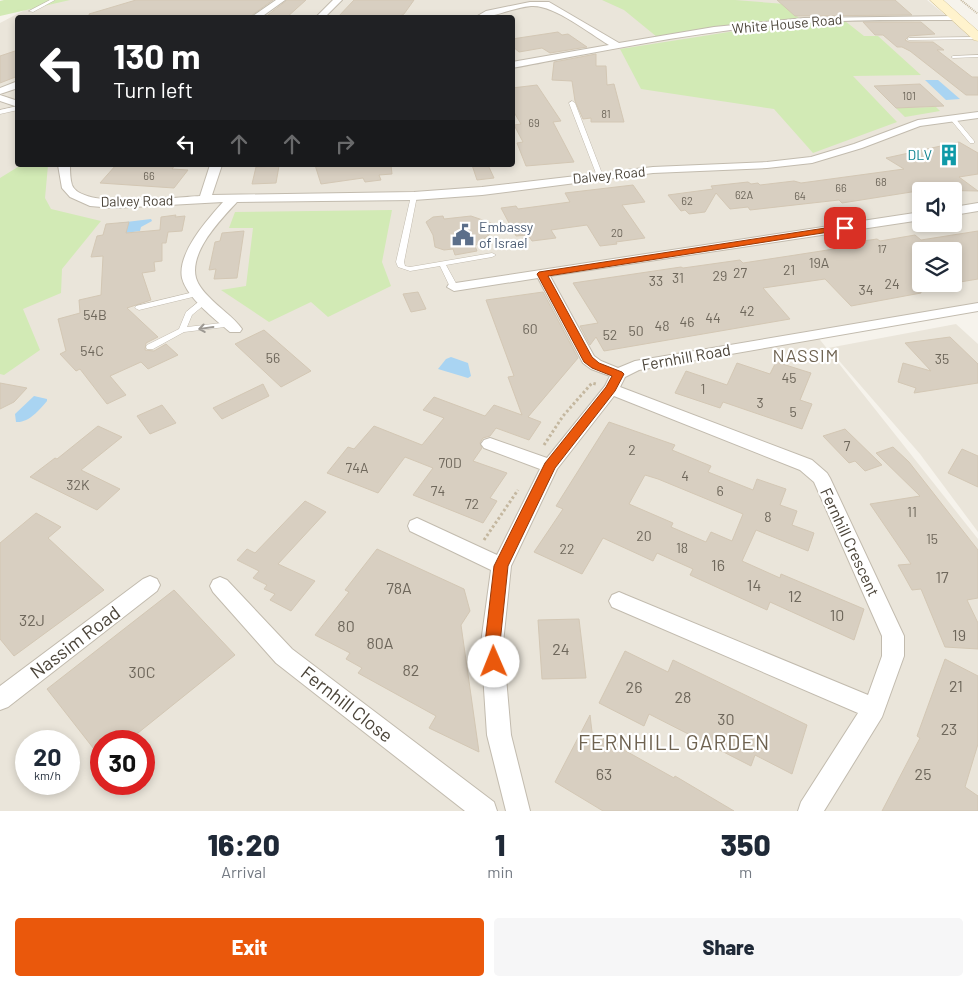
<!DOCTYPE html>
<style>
body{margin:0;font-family:Barlow,sans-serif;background:#f6f6f7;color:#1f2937;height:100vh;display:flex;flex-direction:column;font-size:19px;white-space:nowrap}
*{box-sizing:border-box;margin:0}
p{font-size:16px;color:#747a83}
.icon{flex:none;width:28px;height:28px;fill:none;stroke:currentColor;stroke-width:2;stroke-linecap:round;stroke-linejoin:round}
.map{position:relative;height:811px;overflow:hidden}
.drawer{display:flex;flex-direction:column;background:#fff;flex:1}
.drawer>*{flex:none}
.top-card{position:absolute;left:15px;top:15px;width:500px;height:152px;border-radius:5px;box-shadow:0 2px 8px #0003;background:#202124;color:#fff;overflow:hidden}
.buttons{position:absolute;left:912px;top:182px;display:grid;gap:10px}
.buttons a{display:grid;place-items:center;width:50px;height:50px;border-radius:5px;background:#fff;box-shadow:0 2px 8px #0003;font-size:25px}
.speed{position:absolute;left:15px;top:730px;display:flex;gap:10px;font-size:25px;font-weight:700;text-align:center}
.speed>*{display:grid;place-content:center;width:65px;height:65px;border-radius:50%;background:#fff;box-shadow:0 2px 8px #0003;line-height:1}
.speed small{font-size:12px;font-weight:400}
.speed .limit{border:8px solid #d22;background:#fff;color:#111}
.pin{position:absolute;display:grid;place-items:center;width:42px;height:42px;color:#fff;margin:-21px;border-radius:10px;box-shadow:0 2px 8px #0006}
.me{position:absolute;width:55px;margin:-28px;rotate:359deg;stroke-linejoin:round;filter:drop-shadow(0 0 4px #0008)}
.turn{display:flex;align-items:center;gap:18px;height:105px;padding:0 15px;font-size:22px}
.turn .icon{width:65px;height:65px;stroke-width:2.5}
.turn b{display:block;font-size:35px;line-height:42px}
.lanes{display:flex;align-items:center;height:48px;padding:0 15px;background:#0003;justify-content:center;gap:25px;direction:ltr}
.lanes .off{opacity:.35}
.eta{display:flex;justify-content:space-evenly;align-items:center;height:85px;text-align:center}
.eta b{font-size:30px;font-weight:800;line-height:35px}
.button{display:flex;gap:10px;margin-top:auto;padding:10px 15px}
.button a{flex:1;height:58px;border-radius:5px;background:#ea580c;color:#fff;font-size:20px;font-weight:800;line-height:58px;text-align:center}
.button a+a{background:#f6f6f7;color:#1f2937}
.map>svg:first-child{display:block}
.residential{fill:#eae5da;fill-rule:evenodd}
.green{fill:#d2eab5}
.water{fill:#a9d4f2}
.building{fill:#d8cfc1;stroke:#d3c7b4;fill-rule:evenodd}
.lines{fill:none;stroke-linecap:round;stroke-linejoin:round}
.service-casing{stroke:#c2bbae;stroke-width:1}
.minor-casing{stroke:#c2bbae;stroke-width:2}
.secondary-casing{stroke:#d6c79b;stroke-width:1}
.path-far1{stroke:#c4b79f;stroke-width:2;stroke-dasharray:1 1;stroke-linecap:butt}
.path{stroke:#c4b79f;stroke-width:3;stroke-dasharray:2.5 2.5;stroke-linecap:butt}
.service{fill:#fff;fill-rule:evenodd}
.minor{fill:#fff;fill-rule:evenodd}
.secondary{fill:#fff3cd;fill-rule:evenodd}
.oneway{stroke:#9c9892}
.route{fill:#ea580c;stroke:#983908}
.labels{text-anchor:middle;stroke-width:4.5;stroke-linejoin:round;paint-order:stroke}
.far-number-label{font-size:11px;fill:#6e675b}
.far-street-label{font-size:14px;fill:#4b4439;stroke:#fff}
.far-culture-label{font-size:14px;fill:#0d838f;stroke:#fff;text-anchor:end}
.far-service-label{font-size:14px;fill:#4e5e75;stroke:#fff;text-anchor:start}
.number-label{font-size:14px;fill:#6e675b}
.street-label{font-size:16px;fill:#4b4439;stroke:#fff}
.near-number-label{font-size:16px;fill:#6e675b}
.neighbourhood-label{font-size:18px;letter-spacing:1px;fill:#6e6250;stroke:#fff}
.near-street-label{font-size:19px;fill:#4b4439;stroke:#fff}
.near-neighbourhood-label{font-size:21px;letter-spacing:1px;fill:#6e6250;stroke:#fff}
</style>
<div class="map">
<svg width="978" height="811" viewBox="0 0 978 811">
<rect width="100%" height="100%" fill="#f6f3ec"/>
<!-- residential -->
<path class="residential" d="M44 0H927L978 42V307L817 336 978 539V811H0V23ZM18 18H512V165H18ZM921 191H954V224H921ZM921 251H954V284H921ZM26 741H69V784H26ZM101 741H144V784H101Z
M956 324 978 344V532L920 454 828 348Z"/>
<!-- green -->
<path class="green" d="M4 0H70L0 16V1Z
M602 0H735L785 4 799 18 657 37 624 10Z
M845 21 864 36H878L921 75 853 76 897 122 813 153 774 109 641 89 620 49 767 26Z
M936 107 940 111 905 117 896 108Z
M21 165H48L45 198 51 209 101 221 62 269 61 293 23 309 40 350 4 375 0 374V178Z
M392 210 382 262 391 286 328 317 311 302 269 322 221 290 246 286 253 228H229L235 212Z"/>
<!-- water -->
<path class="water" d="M925 80H938L960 99 946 100Z
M151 219 152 221 141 227 140 231 126 233 118 223Z
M451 357 468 363 471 376 468 378 438 369 446 359Z
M34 396 47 399V401C39 410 29 423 16 422L15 414Z"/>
<!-- building -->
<path class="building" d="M136 0H273L248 18H90L89 14Z
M287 0H306L286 18H264Z
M354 0H414L404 14 396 18H337Z
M777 0H895L912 15 795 16Z
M863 22H921L935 34 909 36 905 40 909 42H933L944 50H937L972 77H978V95H966L910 51 902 47H897L883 35H875Z
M558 32 562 35 568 34 587 47 550 53 542 48 519 52 512 46V39Z
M18 50V76L0 83V56Z
M596 54V66H606L607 85 614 84 624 122H591V118L583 119 575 101 572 81 552 80 554 62Z
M920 84 944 106 896 108 874 86Z
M537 85 561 121 553 122 574 162 526 166 517 143 523 142 514 125 521 124 512 109V88Z
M959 142 978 153V174L959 177 978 191 924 190 842 203 839 200 750 210 748 207 730 209 716 193 705 212 689 214 685 210 681 211 668 195 713 189 711 186 748 182 751 184 758 183 760 185 794 181 801 183 904 169 886 158Z
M116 165H175L172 169 188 170 174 188 100 183Z
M315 165H391L392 174 379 175 381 180 365 182 363 178 321 184Z
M472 165H488L494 178 477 180Z
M279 166 276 183 252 184 256 167Z
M633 185 645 202 622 205 645 238 616 242 617 244 600 246 587 225 551 230 556 238 532 241 528 235 516 236 501 208 516 206 518 209 570 202 565 193Z
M176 215 175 217 185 216 182 231 168 232 166 243H162V261L154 262 155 271 142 273 151 300 127 308 158 337 146 343 145 350 154 351 166 344 178 355 148 369 141 362 110 376 126 395 107 404 80 369 76 371 60 354 66 351 58 319 80 313 79 300 101 295 103 256 91 257 97 236 103 235 106 224 129 222 126 233 160 230 161 217Z
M443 216 444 219 471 216 500 226 475 246 477 251 455 255 453 249 444 250 435 247 433 235 426 222 433 217Z
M244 231 237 278 214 279 216 269 209 270 215 242 220 241 222 233Z
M978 231V279L954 283V251H921V293L851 306 825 279 763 288 790 319 604 351 596 337 590 345 580 326 598 323 573 283 681 267 683 268 740 260 743 263 789 256 847 247 843 244 877 239 880 241 915 235 921 240Z
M418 292 426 309 411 312 403 294Z
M543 292 578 358 528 417 541 422 529 440 496 428 490 436 483 438 480 443 482 448 473 461 507 473 490 498 497 501 483 523 413 495 433 468 405 457 378 493 327 473 348 447 354 449 374 426 422 445 444 418 423 410 434 397 485 416 494 405 522 415 508 377 514 376 486 300Z
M264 330 311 371 281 387 235 344Z
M950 337 978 364V383L914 393 916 388 898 382 903 363 931 371 905 343Z
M776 362 811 373 800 400 812 404 802 429 723 402 720 408 675 393 686 371 727 385 737 363 770 374Z
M0 383 27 388 14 402 0 409Z
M263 384 269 396 222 419 213 408Z
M162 405 176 423 150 434 137 416Z
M609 422 675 445 672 450 711 466 708 472 753 490 757 479 786 489 780 505 797 511 792 525 814 533 808 551 756 530 742 561 780 578 781 574 864 609 854 640 770 602 767 610 690 575 693 569 657 553 653 561 603 538 582 574 534 552 563 509 556 506ZM645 475 658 479 743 514 732 541 711 532 706 542 671 527 673 523 629 504Z
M98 426 122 437 81 470 120 489 97 510 30 477 55 458 57 459Z
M845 429 882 465 865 471 855 461 849 463 823 436Z
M893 447 909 462 978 550V598L967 600 978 623V649L945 647 921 589 912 590 898 565 911 564 870 504 920 496 876 453Z
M962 449 978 456V487L948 473Z
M305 501 326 512 278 564 315 581 291 611 270 600 275 594 264 589 267 585 253 578 259 571 237 560 247 549 255 553Z
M36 513 61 527 48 538 104 590 14 656 0 639V543Z
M377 549 464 589 470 611 461 625 479 752 429 728 436 716 358 673 362 668 346 659 350 653 315 635 349 592 345 590Z
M174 590 235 655 128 741H101V758L47 689Z
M579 619 586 678 542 679 538 620Z
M625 651 668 672 673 660 807 725 792 774 755 755 751 766 649 714 644 726 599 703Z
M945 659 978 676V744L965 787 978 796V811H882L920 738 917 736Z
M590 715 592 732 674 778 675 776 734 811H603L555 782Z"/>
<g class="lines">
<!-- service casing -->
<g class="service-casing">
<path id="service" d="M50 0H55L33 12 29 11Z
M978 37V39L909 40 907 39 909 38Z
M978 55V57L953 58 951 57 953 56Z
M572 101 575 103 603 176 602 177 597 176 569 103Z
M18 106V110L0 114V110Z
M951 118H955L974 141V143H970L951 120Z
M414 194 417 196 404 262 405 266 410 267 492 253 496 255 492 257 446 265 458 287 457 289H451L440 266 410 271 398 267 396 262 411 196Z
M198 291H201L202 293 201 295 139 310 135 308 136 306Z
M202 299H205L209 301 192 315 187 327 230 322 234 324 233 326 184 332 153 349H147L146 347 147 345 179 329 186 312Z"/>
</g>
<!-- minor casing -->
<g class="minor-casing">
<path id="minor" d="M276 0H285L260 18H250Z
M333 0H342L324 18H315Z
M530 2H549L619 43 714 27 804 18 956 16 960 18 956 20C905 20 855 19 804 23 706 29 609 50 512 68V62L609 45C589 33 553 4 531 6 511 8 493 18 474 18L486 11Z
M18 81V88L0 94V88Z
M0 95 18 101V107L0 101Z
M978 112V118L920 126 862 148 812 163 767 168 653 173 482 195 414 200 237 202C221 219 189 252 196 278 198 285 204 292 209 297 219 308 234 317 242 329L240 332H230C215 319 187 298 182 278 177 253 208 219 223 202L114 208 90 206 70 197 62 188 58 165H70C70 171 70 179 72 185 82 210 176 197 200 196L210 165H222L212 195 414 192 482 187 653 167 767 162 811 157 854 144 918 120Z
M978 203V211L954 215V207Z
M921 212V220L550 276 594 356 601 361 618 368 635 361 978 303V311L639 370 625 377 620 387 812 460 827 473 830 478 904 636V656L882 717 824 811H798L801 802 858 713 612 607 609 601 612 595 619 592 626 595 868 695 882 656V636L814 482 800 470 614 396 557 469 511 566 503 643 511 735 530 811H506L487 735 481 643 491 570 410 531 408 526 410 521 417 518 497 555 540 469 484 448 481 444 484 440 490 438 547 458 605 386 610 376 591 369 583 363 538 278 454 291 447 287 449 284Z
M150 576 157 579 160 585 157 591 8 707 0 710V686L143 579Z
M220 577 227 580 292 649 494 802 497 811H465L276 663 213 592 210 586 213 580Z"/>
</g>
<!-- secondary casing -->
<g class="secondary-casing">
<path id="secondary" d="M930 0H943L978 31V41L974 40Z"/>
</g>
<!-- path-far1 -->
<path class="path-far1" d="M961 0 978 14"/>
<!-- path -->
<path class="path" d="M544 445 563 416 592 383 596 384
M484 540 518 490"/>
<!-- service -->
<use href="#service" class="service"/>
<!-- minor -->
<use href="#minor" class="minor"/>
<!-- secondary -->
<use href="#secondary" class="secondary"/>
</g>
<!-- one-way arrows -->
<defs><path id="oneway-shaft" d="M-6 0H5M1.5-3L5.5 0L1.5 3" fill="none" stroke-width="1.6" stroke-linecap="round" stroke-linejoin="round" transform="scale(1.25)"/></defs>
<use class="oneway" href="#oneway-shaft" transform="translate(206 328) rotate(172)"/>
<!-- route -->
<path class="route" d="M845 225 850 228 848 229 548 276 592 357 599 363 622 372 624 374 615 391 555 468 508 566 500 643 501 662 499 667 494 669 488 667 485 643 494 566 545 463 606 387 612 376 592 368 584 362 537 274 539 272Z"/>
<!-- icons -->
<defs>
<g id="building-bare" transform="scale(1.725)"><path d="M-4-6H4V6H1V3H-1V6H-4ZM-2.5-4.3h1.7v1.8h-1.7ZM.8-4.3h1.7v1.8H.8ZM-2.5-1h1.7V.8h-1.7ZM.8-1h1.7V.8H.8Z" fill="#0f9aa8" stroke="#fff" stroke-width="2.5" paint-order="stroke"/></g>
<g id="civic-bare" transform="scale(1.725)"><path d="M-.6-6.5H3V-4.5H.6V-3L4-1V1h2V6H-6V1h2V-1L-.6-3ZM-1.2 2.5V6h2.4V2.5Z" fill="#5c6f8a" stroke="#fff" stroke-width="2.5" paint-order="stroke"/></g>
</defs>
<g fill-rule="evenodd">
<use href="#building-bare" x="949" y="155"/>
<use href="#civic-bare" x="463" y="235"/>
</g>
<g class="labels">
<!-- far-number labels -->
<g class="far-number-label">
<text x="909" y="100">101</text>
<text x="606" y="118">81</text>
<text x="534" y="127">69</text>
<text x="149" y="180">66</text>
<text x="881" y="186">68</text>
<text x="841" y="192">66</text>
<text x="744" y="199">62A</text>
<text x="800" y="200">64</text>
<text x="687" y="205">62</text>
<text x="617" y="237">20</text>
<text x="882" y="253">17</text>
</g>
<!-- far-street labels -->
<g class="far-street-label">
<text transform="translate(787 24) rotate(-5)" y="5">White House Road</text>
<text transform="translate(609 175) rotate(-6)" y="5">Dalvey Road</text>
<text transform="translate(137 201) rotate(-1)" y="5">Dalvey Road</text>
</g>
<!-- far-culture labels -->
<g class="far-culture-label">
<text x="932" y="160">DLV</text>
</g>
<!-- far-service labels -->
<g class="far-service-label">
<text x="479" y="232">Embassy<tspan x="479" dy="16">of Israel</tspan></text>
</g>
<!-- number labels -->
<g class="number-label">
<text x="819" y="268">19A</text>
<text x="789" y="275">21</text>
<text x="740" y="278">27</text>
<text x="720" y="281">29</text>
<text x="678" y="283">31</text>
<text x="656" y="286">33</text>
<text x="892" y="289">24</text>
<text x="866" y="295">34</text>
<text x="747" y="316">42</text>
<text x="95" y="320">54B</text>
<text x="713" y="323">44</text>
<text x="687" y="327">46</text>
<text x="662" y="331">48</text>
<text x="530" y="334">60</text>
<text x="636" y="336">50</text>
<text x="610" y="340">52</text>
<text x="92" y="356">54C</text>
<text x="273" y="363">56</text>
<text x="942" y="364">35</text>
<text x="789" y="383">45</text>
<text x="703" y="394">1</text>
<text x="760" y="408">3</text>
<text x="793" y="417">5</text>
<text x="847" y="451">7</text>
<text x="632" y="455">2</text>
<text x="450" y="468">70D</text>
<text x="357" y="473">74A</text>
<text x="685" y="481">4</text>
<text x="78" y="490">32K</text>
<text x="438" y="496">74</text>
<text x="720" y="496">6</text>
<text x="472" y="509">72</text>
<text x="912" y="517">11</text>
<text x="768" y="522">8</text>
<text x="644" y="541">20</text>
<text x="932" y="544">15</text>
<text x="682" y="553">18</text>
<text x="567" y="554">22</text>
</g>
<!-- street labels -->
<g class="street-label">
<text transform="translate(686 357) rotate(-10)" y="6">Fernhill Road</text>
<text transform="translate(850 542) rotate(65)" y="6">Fernhill Crescent</text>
</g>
<!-- near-number labels -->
<g class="near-number-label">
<text x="718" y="571">16</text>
<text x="942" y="583">17</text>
<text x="754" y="591">14</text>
<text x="399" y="594">78A</text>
<text x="795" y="602">12</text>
<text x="837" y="621">10</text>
<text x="32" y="626">32J</text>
<text x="346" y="632">80</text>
<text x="959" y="641">19</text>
<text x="380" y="649">80A</text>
<text x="561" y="655">24</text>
<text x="411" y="676">82</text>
<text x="142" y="678">30C</text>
<text x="956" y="692">21</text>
<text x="634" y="693">26</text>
<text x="683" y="703">28</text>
<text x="726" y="725">30</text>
<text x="949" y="735">23</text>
<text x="604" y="780">63</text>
<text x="923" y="780">25</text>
</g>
<!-- neighbourhood labels -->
<g class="neighbourhood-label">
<text x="806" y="362">NASSIM</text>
</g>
<!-- near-street labels -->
<g class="near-street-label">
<text transform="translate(75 642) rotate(-37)" y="7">Nassim Road</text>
<text transform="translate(347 704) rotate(38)" y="7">Fernhill Close</text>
</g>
<!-- near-neighbourhood labels -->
<g class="near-neighbourhood-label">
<text x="674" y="750">FERNHILL GARDEN</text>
</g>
</g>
</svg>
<div class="buttons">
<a><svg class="icon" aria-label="sound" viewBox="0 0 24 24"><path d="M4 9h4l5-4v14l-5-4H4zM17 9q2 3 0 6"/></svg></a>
<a><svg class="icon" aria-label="layers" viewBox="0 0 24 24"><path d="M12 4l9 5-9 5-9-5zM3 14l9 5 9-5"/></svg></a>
</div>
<div class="speed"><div>20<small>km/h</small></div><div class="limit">30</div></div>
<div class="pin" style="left:845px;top:228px;background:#d93025"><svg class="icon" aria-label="arrive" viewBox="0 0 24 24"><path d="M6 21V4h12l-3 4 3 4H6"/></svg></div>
<svg class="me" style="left:494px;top:662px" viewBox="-20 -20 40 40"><circle r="19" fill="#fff"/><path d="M0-13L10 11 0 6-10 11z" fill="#ea580c"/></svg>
<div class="top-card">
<div class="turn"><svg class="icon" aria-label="left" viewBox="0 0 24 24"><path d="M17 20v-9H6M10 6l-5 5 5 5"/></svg><div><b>130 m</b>Turn left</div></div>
<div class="lanes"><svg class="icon" aria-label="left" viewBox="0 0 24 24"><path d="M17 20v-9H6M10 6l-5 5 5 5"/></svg><svg class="icon off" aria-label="ahead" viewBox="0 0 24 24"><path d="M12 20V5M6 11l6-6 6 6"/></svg><svg class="icon off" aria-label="ahead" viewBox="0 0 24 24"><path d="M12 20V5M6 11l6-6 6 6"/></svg><svg class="icon off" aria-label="right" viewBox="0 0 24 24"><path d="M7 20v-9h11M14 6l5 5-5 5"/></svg></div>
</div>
</div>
<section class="drawer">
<div class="eta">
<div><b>16:20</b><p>Arrival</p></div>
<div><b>1</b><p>min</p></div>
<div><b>350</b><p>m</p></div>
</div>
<div class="button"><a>Exit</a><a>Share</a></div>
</section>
